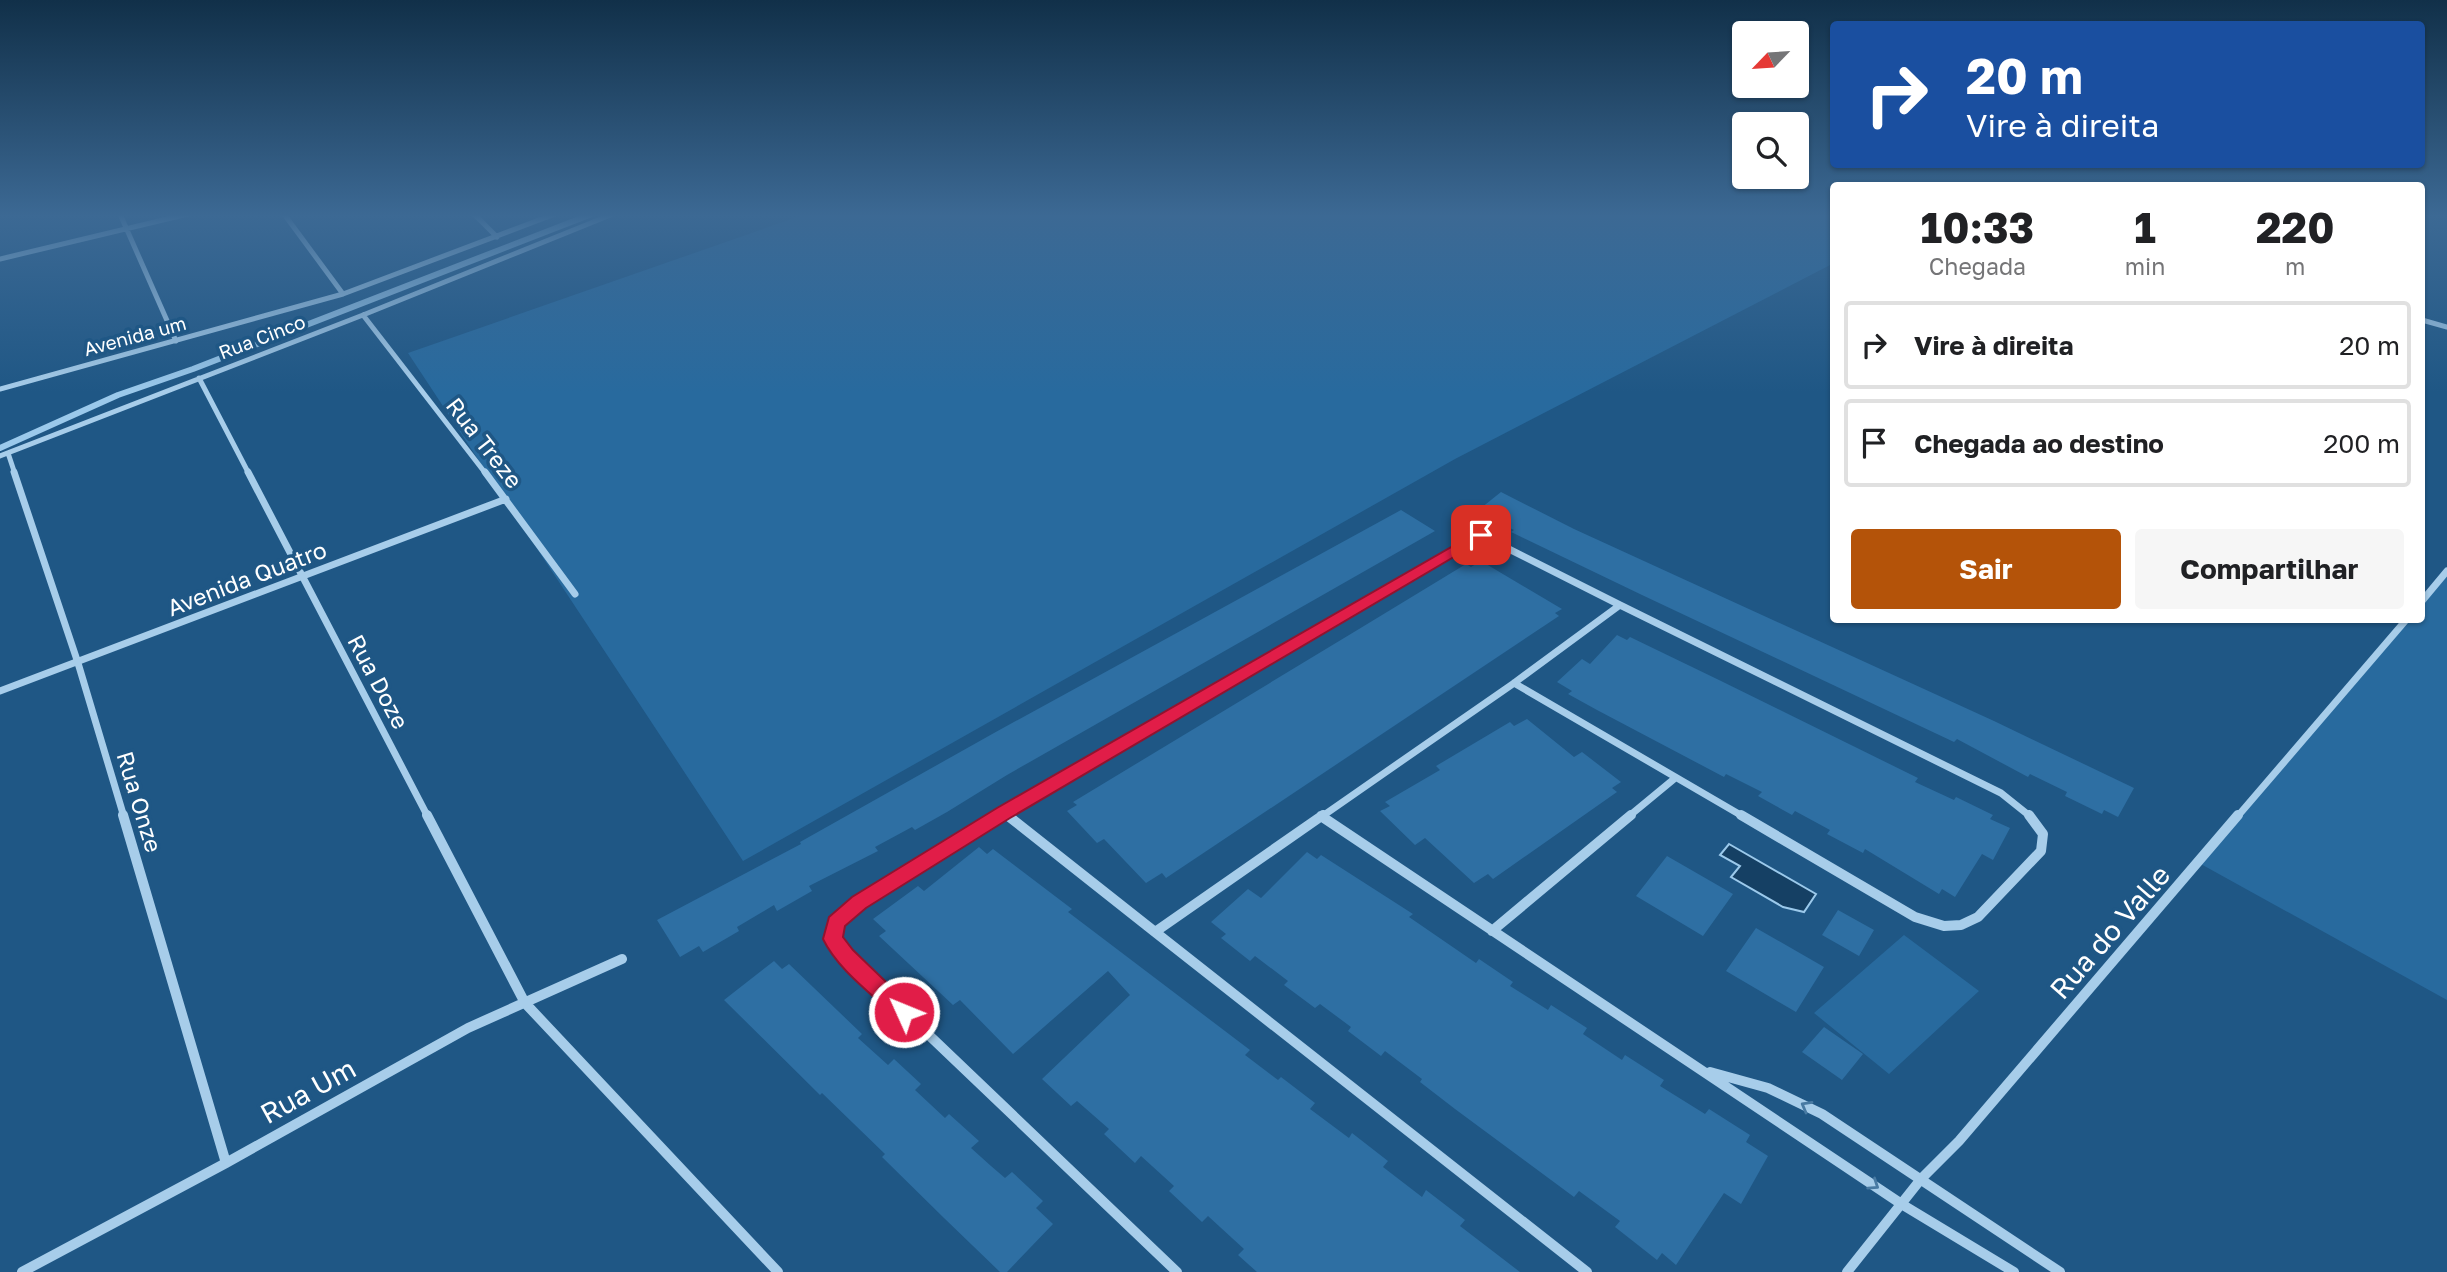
<!DOCTYPE html>
<html lang="pt">
<meta charset="utf-8">
<style>
body{margin:0;font-family:"Golos Text",sans-serif;background:#f6f6f6;color:#202124;height:100vh;display:flex;flex-direction:column;font-size:26px;white-space:nowrap}
*{box-sizing:border-box;margin:0}
p{font-size:23px;color:#757577}
.icon{flex:none;width:38px;height:38px;fill:none;stroke:currentColor;stroke-width:2;stroke-linecap:round;stroke-linejoin:round}
.map{position:relative;flex:1;overflow:hidden}
.details{position:absolute;left:1830px;top:182px;width:595px;height:441px;display:flex;flex-direction:column;background:#fff;border-radius:7px;box-shadow:0 2px 5px #0004}
.details>*{flex:none}
.guide{position:absolute;left:1830px;top:21px;width:595px;height:147px;border-radius:7px;box-shadow:0 2px 5px #0004;background:#1a4fa0;color:#fff;overflow:hidden}
.needle{width:46px;rotate:245deg}
.fabs{position:absolute;left:1732px;top:21px;display:grid;gap:14px}
.fabs a{display:grid;place-items:center;width:77px;height:77px;border-radius:7px;background:#fff;box-shadow:0 2px 5px #0004;font-size:35px}
.pin{position:absolute;display:grid;place-items:center;width:60px;height:60px;color:#fff;margin:-30px;border-radius:14px;box-shadow:0 4px 10px #0006}
.me{position:absolute;width:77px;margin:-38px;rotate:314deg;stroke-linejoin:round;filter:drop-shadow(0 0 5px #0008)}
.turn{display:flex;align-items:center;gap:24px;height:147px;padding:0 21px;font-size:32px}
.turn .icon{width:91px;height:91px;stroke-width:2.5}
.turn b{display:block;font-size:49px;line-height:60px}
.eta{display:flex;justify-content:space-evenly;align-items:center;height:119px;text-align:center}
.eta b{font-size:42px;font-weight:700;line-height:49px}
.action{display:flex;gap:14px;margin-top:auto;padding:14px 21px}
.action a{flex:1;height:80px;border-radius:7px;background:#b45309;color:#fff;font-size:28px;font-weight:700;line-height:80px;text-align:center}
.action a+a{background:#f6f6f6;color:#202124}
ul{padding:0;list-style:none}
li{display:flex;align-items:center;gap:21px;height:88px;margin:0 14px 10px;padding:0 7px;border:4px solid #e0e0e0;border-radius:7px}
li div{flex:1}
li b{display:block;font-size:26px}
li em{font-style:normal}
.map>svg:first-child{display:block}
.green{fill:#286a9e}
.water{fill:#154064;stroke:#9bc9eb;stroke-width:2}
.lines{fill:none;stroke-linecap:round;stroke-linejoin:round}
.stream{stroke:#9bc9eb;stroke-width:6}
.building{fill:#2e6fa3}
.street-far2{stroke:#a7cdea;stroke-width:5}
.street-far1{stroke:#a7cdea;stroke-width:7}
.street{stroke:#a7cdea;stroke-width:10}
.oneway{stroke:#487aa3}
.route{fill:#e11d48;stroke:#92132f;stroke-width:2}
.labels{text-anchor:middle;stroke-width:7;stroke-linejoin:round;paint-order:stroke}
.far-street-label{font-size:19px;fill:#fff;stroke:#1f5785}
.street-label{font-size:23px;fill:#fff;stroke:#1f5785}
.near-street-label{font-size:28px;fill:#fff;stroke:#1f5785}
</style>
<div class="map">
<svg width="2447" height="1272" viewBox="0 0 2447 1272">
<rect width="100%" height="100%" fill="#1f5785"/>
<!-- green -->
<path class="green" d="M806 214H1834V263L1455 459 743 861 408 353Z
M2447 576V1000L2199 863 2410 620H2422V605Z
M1904 935 1979 991 1889 1074 1814 1013Z"/>
<!-- water -->
<path class="water" d="M1729 844 1816 894 1804 912 1783 907 1731 877 1740 866 1720 855Z"/>
<g class="lines">
<!-- stream -->
<path class="stream" d="M0 448 118 395 193 369 592 214"/>
</g>
<!-- building -->
<path class="building" d="M1501 492 1574 529 1994 721 2134 788 2118 817 2104 810 2102 814 2065 796 2067 792 2030 774 2028 777 1957 739 1954 742 1642 595 1511 532 1514 530 1476 512Z
M1401 510 1435 531 1007 775 947 812 915 830 912 827 875 847 878 851 809 886 812 891 777 911 774 905 737 927 739 931 703 952 699 946 680 957 657 920 801 844 800 842 994 733Z
M1481 561 1562 609 1555 613 1559 616 1166 878 1162 873 1146 883 1104 839 1097 843 1067 811 1077 805 1073 802 1359 629 1466 564 1471 567Z
M1617 635 1627 640 1630 637 1719 680 1918 778 1915 782 1954 800 1956 797 1993 815 1990 819 2010 828 1993 860 1982 854 1955 897 1942 889 1939 894 1865 849 1863 853 1827 834 1830 830 1795 811 1792 815 1758 796 1762 792 1726 774 1724 777 1597 710 1568 694 1572 691 1557 682 1582 659 1590 664Z
M1527 719 1574 757 1582 752 1621 782 1612 788 1617 792 1493 879 1488 874 1474 883 1425 838 1415 845 1380 811 1390 806 1385 802 1440 770 1436 766 1510 722 1514 726Z
M979 847 987 854 993 849 1072 909 1068 912 1250 1050 1245 1055 1278 1080 1281 1077 1315 1103 1310 1109 1349 1138 1352 1133 1388 1161 1383 1167 1422 1197 1426 1190 1465 1220 1460 1226 1520 1272H1257L1238 1255 1244 1249 1208 1216 1202 1222 1169 1191 1174 1186 1141 1156 1135 1163 1104 1134 1109 1129 1077 1101 1071 1106 1042 1079 1130 995 1108 971 1013 1054 960 1000 953 1005 879 936 886 931 873 919 918 886 924 891Z
M1307 852 1317 859 1321 855 1413 914 1409 917 1476 963 1479 959 1513 982 1510 986 1548 1010 1551 1005 1587 1028 1583 1034 1622 1060 1625 1055 1664 1080 1660 1086 1705 1114 1709 1109 1750 1135 1746 1142 1768 1156 1741 1204 1724 1193 1676 1265 1662 1253 1657 1260 1615 1227 1620 1221 1579 1191 1574 1197 1455 1109 1420 1082 1422 1079 1385 1051 1381 1056 1348 1031 1351 1027 1320 1004 1315 1008 1284 985 1288 981 1255 956 1250 961 1221 938 1226 934 1211 922 1248 889 1261 898Z
M1667 856 1733 894 1703 936 1636 896Z
M1838 910 1874 930 1859 956 1822 935Z
M1756 928 1824 967 1796 1012 1726 971Z
M774 961 782 969 789 964 862 1034 858 1038 888 1065 894 1059 921 1084 915 1090 945 1118 949 1114 979 1141 971 1148 991 1166 1005 1178 1012 1172 1043 1201 1036 1208 1053 1224 1007 1272H1000L944 1218 882 1157 885 1154 822 1093 820 1095 724 1000Z
M1824 1027 1863 1054 1842 1080 1802 1052Z"/>
<g class="lines">
<!-- street-far2 -->
<path class="street-far2" d="M120 214 176 341
M284 214 343 294
M474 214 497 237
M0 259 188 214
M363 315 486 474
M2422 320 2447 327
M199 378 249 474
M0 389 343 294 555 214
M8 453 15 474
M0 456 363 315 613 214"/>
<!-- street-far1 -->
<path class="street-far1" d="M14 472 78 663 124 817
M248 472 428 817
M485 472 575 594
M2422 601 2447 571
M1620 605 2001 793 2031 817
M1514 683 1744 817
M0 691 506 499
M997 817 1004 813
M1009 817 1004 813 1481 535 1620 605 1514 683 1321 817
M1628 817 1674 779
M2237 817 2406 620"/>
<!-- street -->
<path class="street" d="M123 815 226 1163
M427 815 525 1003 778 1272
M1000 815 859 903 836 922 833 939 846 956 1177 1272
M1007 815 1155 932
M1741 815 1915 917 1944 926 1961 925 1978 917 2041 851 2043 834 2029 815
M1321 816 1903 1205 2014 1272
M1492 931 1631 815
M1155 932 1587 1272
M1155 932 1323 815
M1710 1072 1768 1088 1822 1114 2060 1272
M22 1272 226 1163 468 1028 622 959
M1847 1272 1921 1179 1959 1141 2238 815"/>
</g>
<!-- one-way arrows -->
<defs><path id="oneway-chevron" d="M-2-3.5L2.5 0L-2 3.5" fill="none" stroke-width="1.6" stroke-linecap="round" stroke-linejoin="round" transform="scale(1.75)"/></defs>
<g class="oneway">
<use href="#oneway-chevron" transform="translate(1806 1106) rotate(-151)"/>
<use href="#oneway-chevron" transform="translate(1874 1185) rotate(34)"/>
</g>
<!-- sky -->
<linearGradient id="sky" x2="0" y2="1"><stop stop-color="#113049"/><stop offset="0.55" stop-color="#3c6994"/><stop offset="1" stop-color="#3c6994" stop-opacity="0"/></linearGradient>
<rect width="2447" height="392" fill="url(#sky)"/>
<!-- route -->
<path class="route" d="M1481 530 1488 535 1486 538 1010 818 866 908 845 926 843 937 853 950 911 1006 914 1012 911 1018 904 1021 897 1018C872 994 838 970 823 939L829 917 852 897 997 808Z"/>
<g class="labels">
<!-- far-street labels -->
<g class="far-street-label">
<text transform="translate(135 336) rotate(-15)" y="7">Avenida um</text>
<text transform="translate(262 337) rotate(-21)" y="7">Rua Cinco</text>
</g>
<!-- street labels -->
<g class="street-label">
<text transform="translate(484 443) rotate(52)" y="8">Rua Treze</text>
<text transform="translate(247 579) rotate(-21)" y="8">Avenida Quatro</text>
<text transform="translate(378 682) rotate(62)" y="8">Rua Doze</text>
<text transform="translate(139 802) rotate(73)" y="8">Rua Onze</text>
</g>
<!-- near-street labels -->
<g class="near-street-label">
<text transform="translate(2110 932) rotate(-49)" y="10">Rua do Valle</text>
<text transform="translate(308 1091) rotate(-29)" y="10">Rua Um</text>
</g>
</g>
</svg>
<div class="fabs">
<a><svg class="needle" viewBox="-14 -14 28 28"><path d="M0-13l5 13h-10z" fill="#e53935"/><path d="M0 13l5-13h-10z" fill="#757577"/></svg></a>
<a><svg class="icon" aria-label="search" viewBox="0 0 24 24"><circle cx="10" cy="10" r="6"/><path d="M15 15l6 6"/></svg></a>
</div>
<div class="pin" style="left:1481px;top:535px;background:#d93025"><svg class="icon" aria-label="arrive" viewBox="0 0 24 24"><path d="M6 21V4h12l-3 4 3 4H6"/></svg></div>
<svg class="me" style="left:904px;top:1012px" viewBox="-20 -20 40 40"><circle r="17" fill="#e11d48" stroke="#fff" stroke-width="3"/><path d="M0-11L8 9 0 5-8 9z" fill="#fff"/></svg>
<div class="guide">
<div class="turn"><svg class="icon" aria-label="right" viewBox="0 0 24 24"><path d="M7 20v-9h11M14 6l5 5-5 5"/></svg><div><b>20 m</b>Vire à direita</div></div>
</div>
<section class="details">
<div class="eta">
<div><b>10:33</b><p>Chegada</p></div>
<div><b>1</b><p>min</p></div>
<div><b>220</b><p>m</p></div>
</div>
<ul>
<li><svg class="icon" aria-label="right" viewBox="0 0 24 24"><path d="M7 20v-9h11M14 6l5 5-5 5"/></svg><div><b>Vire à direita</b></div><em>20 m</em></li>
<li><svg class="icon" aria-label="arrive" viewBox="0 0 24 24"><path d="M6 21V4h12l-3 4 3 4H6"/></svg><div><b>Chegada ao destino</b></div><em>200 m</em></li>
</ul>
<div class="action"><a>Sair</a><a>Compartilhar</a></div>
</section>
</div>
